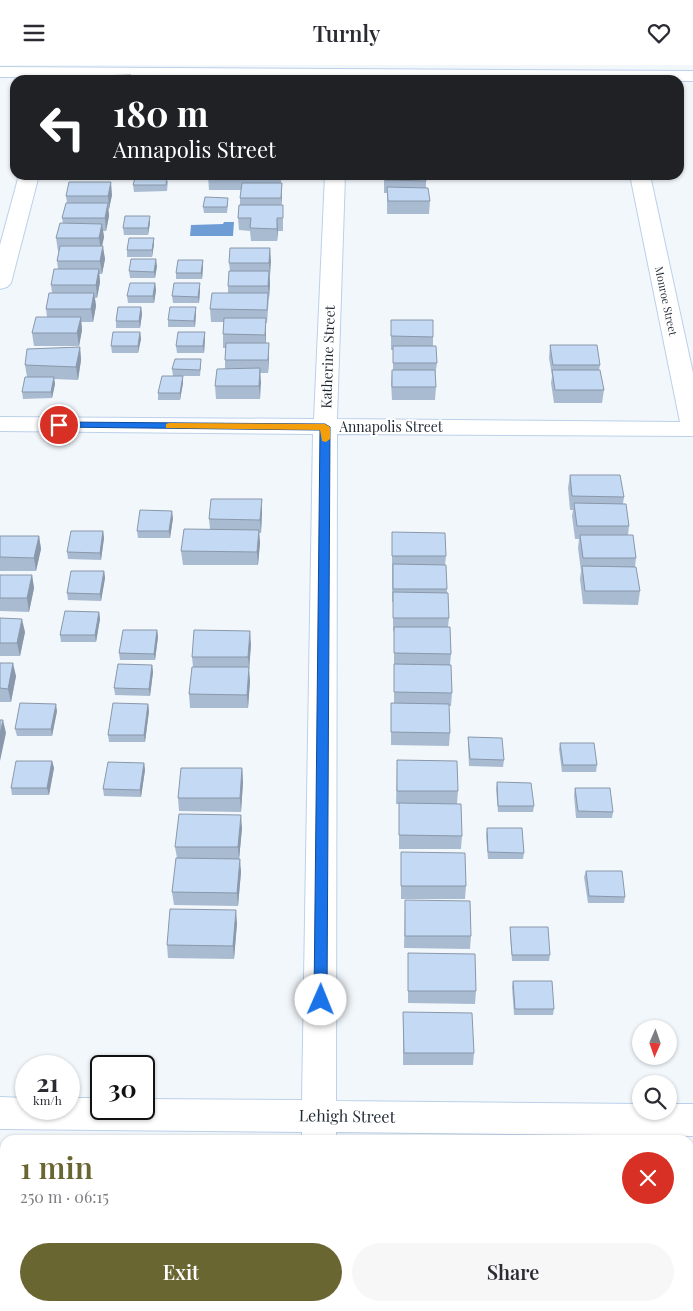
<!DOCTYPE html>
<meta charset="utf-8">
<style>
body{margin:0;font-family:"Playfair Display",serif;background:#f7f7f7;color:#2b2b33;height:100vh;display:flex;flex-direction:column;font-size:19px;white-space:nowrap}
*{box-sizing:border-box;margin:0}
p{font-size:16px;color:#7c7c81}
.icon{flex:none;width:28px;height:28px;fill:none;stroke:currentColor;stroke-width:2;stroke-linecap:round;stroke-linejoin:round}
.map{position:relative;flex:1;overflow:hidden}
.details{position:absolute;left:0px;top:1070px;width:694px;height:176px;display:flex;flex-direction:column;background:#fff;border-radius:15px 15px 0 0;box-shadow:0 1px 4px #0004}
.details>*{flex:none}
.guide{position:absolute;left:10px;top:10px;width:674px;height:105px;border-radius:15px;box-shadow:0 1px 4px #0004;background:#202124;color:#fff;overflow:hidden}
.needle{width:32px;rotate:182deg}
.tools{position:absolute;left:632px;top:955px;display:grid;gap:10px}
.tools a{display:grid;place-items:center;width:45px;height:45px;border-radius:50%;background:#fff;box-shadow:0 1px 4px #0004;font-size:25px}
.speed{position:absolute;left:15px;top:990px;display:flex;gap:10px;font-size:25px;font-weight:700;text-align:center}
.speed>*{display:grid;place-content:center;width:65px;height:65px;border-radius:50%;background:#fff;box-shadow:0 1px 4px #0004;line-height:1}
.speed small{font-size:12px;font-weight:400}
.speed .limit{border:2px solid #111;border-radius:8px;background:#fff;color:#111}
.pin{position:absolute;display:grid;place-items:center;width:42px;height:42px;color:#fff;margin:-21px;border:2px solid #fff;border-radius:50%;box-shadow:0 1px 5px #0007}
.me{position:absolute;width:55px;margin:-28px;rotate:1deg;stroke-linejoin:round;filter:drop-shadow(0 0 4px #0008)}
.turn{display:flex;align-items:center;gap:18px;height:105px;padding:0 20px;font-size:22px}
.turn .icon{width:65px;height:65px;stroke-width:2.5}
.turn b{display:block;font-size:35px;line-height:42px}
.round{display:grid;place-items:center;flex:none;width:52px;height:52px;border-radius:26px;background:#f7f7f7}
.head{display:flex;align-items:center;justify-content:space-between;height:85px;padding:0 20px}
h1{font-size:30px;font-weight:600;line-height:38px;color:#6a6632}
.cta{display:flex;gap:10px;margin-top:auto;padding:10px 20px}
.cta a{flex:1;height:58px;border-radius:30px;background:#6a6632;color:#fff;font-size:20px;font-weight:600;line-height:58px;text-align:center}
.cta a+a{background:#f7f7f7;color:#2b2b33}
header{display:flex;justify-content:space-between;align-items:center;height:65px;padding:0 20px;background:#fff;font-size:22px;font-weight:600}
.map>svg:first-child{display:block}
.water{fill:#6e9cd5}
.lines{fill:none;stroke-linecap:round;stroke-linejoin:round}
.minor-casing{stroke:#bbd0ea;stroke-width:2}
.minor{fill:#fff;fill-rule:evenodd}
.wall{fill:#a9bbd1}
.shaded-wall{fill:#8998aa}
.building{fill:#c4d9f3;stroke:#8998aa}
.route{fill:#1a73e8;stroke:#114b97}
.slow{fill:#f59e0b}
.labels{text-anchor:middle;stroke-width:4;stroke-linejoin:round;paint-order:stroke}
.far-street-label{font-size:11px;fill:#1f2731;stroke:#fff}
.street-label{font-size:14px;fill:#1f2731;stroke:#fff}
.near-street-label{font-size:16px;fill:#1f2731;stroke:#fff}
</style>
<header><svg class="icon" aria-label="menu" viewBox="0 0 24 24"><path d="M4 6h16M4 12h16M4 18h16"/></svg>Turnly<svg class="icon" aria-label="heart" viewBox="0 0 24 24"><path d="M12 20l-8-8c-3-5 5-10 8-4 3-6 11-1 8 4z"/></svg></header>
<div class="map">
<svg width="693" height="1246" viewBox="0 0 693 1246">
<rect width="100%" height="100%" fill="#f2f7fc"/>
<!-- water -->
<path class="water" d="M224 157H234L233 171H190L191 160 223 159Z"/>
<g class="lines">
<!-- minor casing -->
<g class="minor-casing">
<path id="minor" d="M0 2 693 6V16L0 12Z
M19 110H39L11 218 7 222 0 224V180Z
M325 110H345L337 354 680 357 630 110H650L693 308V371L337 369 336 1036 641 1039V1046H669V1039H693V1071L336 1067V1075H302V1067L0 1064V1032L26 1033V1044H69V1033H101V1044H144V1034L302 1035 313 369 0 366V352L314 354Z
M295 1241H333V1246H295Z"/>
</g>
<!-- minor -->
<use href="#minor" class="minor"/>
</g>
<!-- wall -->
<path class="wall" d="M208 110H281V118L282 131 281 140H283V166H278L277 176H251L250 166 239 165 238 153 240 140V133L241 125H209Z
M384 110 426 116V122L430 136 429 149H387V128H384Z
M168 116 167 126 134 127 133 120Z
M112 130 109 144H108L109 151 106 166H103L104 172 102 181 105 194 102 209H99L100 217 97 233H95L96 241 93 257H81L82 265 79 281H34L32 268 47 252 46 244 52 228 51 220 58 204 57 196 59 186H58L56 173 63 159 62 153 67 138 66 131Z
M228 139 227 148H204L203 142Z
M150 158 148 170H124L123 163Z
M154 173V179L152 192H127V185Z
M270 183V219L267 258H266V278L269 292 268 308H260V334H216L215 321 225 304V295L226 283H223V269L224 257H211L210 244 228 228V221L230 206 229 198Z
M203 195V202L202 214H176V208Z
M157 201 155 213H130L129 206Z
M155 218 156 225 154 238H128L127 231Z
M200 218V225L199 238H173L172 231Z
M141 242 142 249 140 263H116V256Z
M196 242V248L195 262H168V255Z
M391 255 433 272V281L437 298 435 311 436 322 435 335H392L391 318 392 305H393V285H391Z
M140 267 141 274 138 288H112L111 281Z
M205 267V274L204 288H177L176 281Z
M550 280 600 300 599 305 604 325 602 338H554L551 318 552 311 549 293Z
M80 282 81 295 78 315 54 314 55 319 52 333 23 334 22 327 27 312 25 300Z
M201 301 200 311H183V318L180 335H158V328L173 311 172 304Z
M570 410 624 432 623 439 629 461 628 470 636 493 635 502 640 526 638 540 583 539 580 514 581 506 578 483 579 474H575L572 451 573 445H570L568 423Z
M262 447 261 468H259L260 478 258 500H183L181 486 210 464 209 454Z
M173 453 170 473H138L137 466Z
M103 466 104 473 101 495 68 494 67 487Z
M392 467 446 491 445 500 449 553 448 562 451 589 450 600 452 628 451 641H449L450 668 449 681 391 680V638H394V566H393V537H392Z
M0 471H39L41 484 36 506H0Z
M104 506 105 513 101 536 68 535 67 528Z
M0 510H32L34 523 29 547 0 546Z
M99 547 100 554 96 577H61L60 570Z
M0 553 25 567 20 591H0Z
M157 565 158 572 155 595H120L119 588Z
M251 579 249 605 250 616 248 643H190L189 629 193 602 192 592Z
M0 598 16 611 11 637H0Z
M152 600 153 607 150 631 115 630 114 623Z
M148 639 149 646 145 677H109L108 670Z
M57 646 52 671H17L15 664Z
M468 672 504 695 503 702 469 701 468 679Z
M560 678 597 700 596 707H562L559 684Z
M397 695 458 726 457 739 462 771 461 784H399V739H396Z
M52 696 54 703 49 730H12L11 723Z
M144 698 145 705 141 732 104 731 103 724Z
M242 703 243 717 241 747 179 746 178 733Z
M497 717 534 741 533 747H498L496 724Z
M575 723 613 747 612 753H576L574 730Z
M242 763 239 794 241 807 238 841 174 840 172 827 177 793 175 782Z
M487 763 524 788 523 794H488L486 770Z
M401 787 466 821 465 834H401Z
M586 806 625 832 624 838H588L584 812Z
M405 835 471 871 470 884 404 883Z
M237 858 234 894 168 893 167 880Z
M510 862 550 890 549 896H512L510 869Z
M408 888 476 926 475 939 408 938Z
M513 916 554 944 553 950H514L512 922Z
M403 947 474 988 473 1000H403Z"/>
<!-- shaded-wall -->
<path class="shaded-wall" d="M111 117 112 130 109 144 108 131Z
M282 118V131L281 145V133Z
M108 138 109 151 106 166 105 153Z
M150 151V158L148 170V163Z
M277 153 278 166 277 176Z
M102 159 104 172 101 186 99 173Z
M154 173V179L152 192V185Z
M103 181 105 194 102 209 100 196Z
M270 183 271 196 270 211 269 198Z
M156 194 157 201 155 213 154 207Z
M203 195V202L202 214 201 208Z
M99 204 100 217 97 233 96 220Z
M269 206 270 219 269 234 268 221Z
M155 218 156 225 154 238 153 231Z
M200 218V225L199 238 198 232Z
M94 228 96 241 93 257 91 244Z
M141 242 142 249 140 263 139 256Z
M196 242V248L195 262 194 256Z
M81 252 82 265 79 281 77 268Z
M266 253V267L265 283V270Z
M140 267 141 274 138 288V281Z
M205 267V274L204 288 203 281Z
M269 278V292L268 308V295Z
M80 282 81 295 78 315 76 302Z
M260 303 261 317 260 334 259 321Z
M183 311V318L180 335V328Z
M54 312 55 319 52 333 51 327Z
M262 434V447L261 468 260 455Z
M172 446 173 453 170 473 169 466Z
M259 465 260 478 258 500 257 487Z
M103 466 104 473 101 495 100 488Z
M39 471 41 484 36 506 34 493Z
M104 506 105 513 101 536 100 529Z
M32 510 34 523 29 547 27 533Z
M99 547 100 554 96 577 95 570Z
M22 554 25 567 20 591 17 578Z
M157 565 158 572 155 595 154 589Z
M250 566 251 579 249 605 250 616 248 643 247 630 249 603 248 592Z
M13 598 16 611 11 637 8 624Z
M152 600 153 607 150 631 149 624Z
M56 639 57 646 52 671 51 664Z
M148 639 149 646 145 677 144 670Z
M3 655 6 668 0 696V669Z
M52 696 54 703 49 730 47 723Z
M144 698 145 705 141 732 140 725Z
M242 703 243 717 241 747 240 733Z
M241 750 242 763 239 795 238 782Z
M240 794 241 807 238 841 237 828Z
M236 845 237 858 234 894 233 881Z
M79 1241H81V1246H79Z"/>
<!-- building -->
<path class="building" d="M131 10 130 15H95L97 11Z
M383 12H420L421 15H383Z
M136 110H167L166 120H133Z
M208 110H267V112L209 113Z
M268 110H281L280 113H268Z
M385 110H425L426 116 385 115Z
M69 117H111L108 131H66Z
M242 118H282L281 133H240Z
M387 122 428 123 430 136H388Z
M205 132 228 133 227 142H203Z
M66 138H108L105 153H62Z
M239 140H283V153H277V164L250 163 251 153H238Z
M125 151H150L148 163H123Z
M60 158 102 159 99 173H56Z
M129 173H154L152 185H127Z
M60 181H103L100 196H57Z
M230 183H270L269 198H229Z
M131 194H156L154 207 129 206Z
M178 195H203L201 208H176Z
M54 204H99L96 220H51Z
M229 206H269L268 221H228Z
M130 218H155L153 231H127Z
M174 218H200L198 232 172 231Z
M49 228H94L91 244H46Z
M212 228H268L267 245 210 244Z
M118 242H141L139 256H116Z
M170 242H196L194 256 168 255Z
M36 252H81L77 268H32Z
M224 253H266L265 270 223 269Z
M391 255H433V272L391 271Z
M113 267H140L138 281H111Z
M178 267H205L203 281H176Z
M226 278H269L268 295H225Z
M550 280H597L600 300H553Z
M393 281H436L437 298H393Z
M80 282 76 302 25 300 27 284Z
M175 294H201L200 305 172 304Z
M260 303 259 321H215L217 304Z
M392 305H435L436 322H392Z
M552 305H600L604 325H555Z
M162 311H183L180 328H158Z
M25 312H54L51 327H22Z
M570 410H620L624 432 572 431Z
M211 434H262L260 455 209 454Z
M574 438 626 439 629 461H577Z
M140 445 172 446 169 466H137Z
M184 464 259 465 257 487 181 486Z
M71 466H103L100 488 67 487Z
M392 467 445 468 446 491H392Z
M580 470H633L636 493H583Z
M0 471H39L34 493 0 492Z
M393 499 446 500 447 524H393Z
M582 501 636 502 640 526H585Z
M71 506H104L100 529 67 528Z
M0 510H32L27 533H0Z
M393 527 448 528 449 553H393Z
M65 546 99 547 95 570H60Z
M0 553 22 554 17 578H0Z
M394 562H450L451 589 394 588Z
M123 565H157L154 589 119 588Z
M194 565 250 566 248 592H192Z
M0 598H13L8 624 0 623Z
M118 599 152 600 149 624 114 623Z
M394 599 451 600 452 628 394 627Z
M192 602H249L247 630 189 629Z
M20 638 56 639 51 664H15Z
M113 638 148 639 144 670H108Z
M391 638 449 639 450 668 391 667Z
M0 655H3L0 669Z
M468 672 502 673 504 695 470 694Z
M560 678H594L597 700H563Z
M397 695 457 696 458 726H397Z
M16 696H52L47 723H11Z
M108 697 144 698 140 725 103 724Z
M181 703H242L240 733H178Z
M497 717 531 718 534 741H498Z
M575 723H610L613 747 578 746Z
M399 738 461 739 462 771 399 770Z
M179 749 241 750 238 782H175Z
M487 763H522L524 788 488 787Z
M401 787 465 788 466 821H401Z
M176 793 240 794 237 828 172 827Z
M586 806H622L625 832 589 831Z
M405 835 470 836 471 871H405Z
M170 844 236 845 233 881 167 880Z
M510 862H548L550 890H512Z
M408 888 475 889 476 926H408Z
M513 916H552L554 944H515Z
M403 947 472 948 474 988H404Z
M32 1241H79V1246H32Z
M130 1245 164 1246H130Z"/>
<!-- route -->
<path class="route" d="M59 357 325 359 330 362 327 935 325 939 321 941 316 939 314 935 320 365 56 362V358Z"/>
<!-- slow -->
<path class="slow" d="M169 358 325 359 330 362V374L326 377 322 376 320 365 166 363V359Z"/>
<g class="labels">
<!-- far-street labels -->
<g class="far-street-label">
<text transform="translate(666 236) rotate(78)" y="4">Monroe Street</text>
</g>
<!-- street labels -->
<g class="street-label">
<text transform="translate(328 292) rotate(-88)" y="5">Katherine Street</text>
<text x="391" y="367">Annapolis Street</text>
</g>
<!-- near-street labels -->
<g class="near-street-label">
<text transform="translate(347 1051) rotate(1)" y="6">Lehigh Street</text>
</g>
</g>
</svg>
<div class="tools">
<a><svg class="needle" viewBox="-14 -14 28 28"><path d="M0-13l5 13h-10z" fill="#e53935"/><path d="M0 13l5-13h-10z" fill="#7c7c81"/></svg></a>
<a><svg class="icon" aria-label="search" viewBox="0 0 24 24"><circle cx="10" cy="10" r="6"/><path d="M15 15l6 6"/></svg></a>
</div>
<div class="speed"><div>21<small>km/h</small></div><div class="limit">30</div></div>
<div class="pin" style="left:59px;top:360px;background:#d93025"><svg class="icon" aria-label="arrive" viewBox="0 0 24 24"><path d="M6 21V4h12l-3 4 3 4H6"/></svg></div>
<svg class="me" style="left:321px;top:935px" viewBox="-20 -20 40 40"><circle r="19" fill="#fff"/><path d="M0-13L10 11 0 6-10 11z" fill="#1a73e8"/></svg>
<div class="guide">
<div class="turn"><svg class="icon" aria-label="left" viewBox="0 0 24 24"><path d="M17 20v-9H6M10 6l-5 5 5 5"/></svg><div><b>180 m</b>Annapolis Street</div></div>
</div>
<section class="details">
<div class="head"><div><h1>1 min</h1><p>250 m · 06:15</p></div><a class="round" style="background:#d93025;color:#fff"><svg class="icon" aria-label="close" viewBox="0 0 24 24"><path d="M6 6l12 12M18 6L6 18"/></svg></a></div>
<div class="cta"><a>Exit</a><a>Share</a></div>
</section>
</div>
